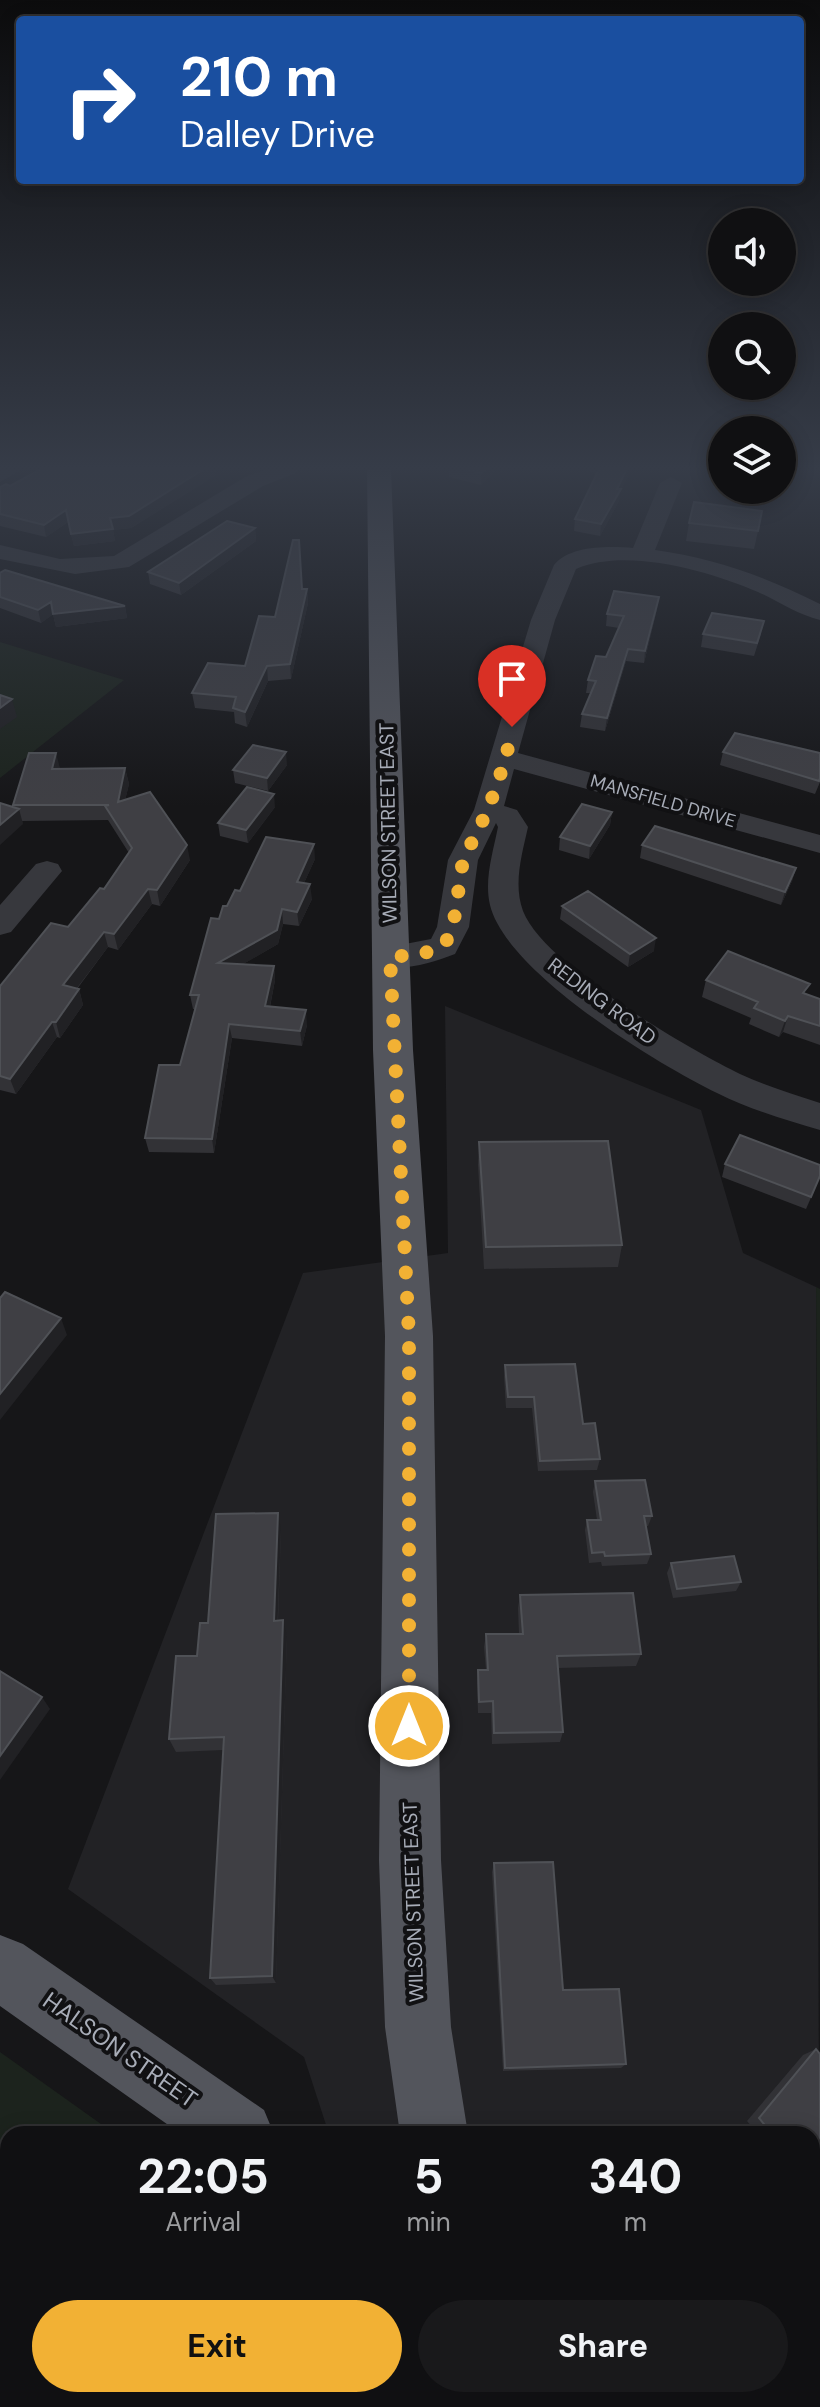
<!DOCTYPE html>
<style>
body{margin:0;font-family:"DM Sans",sans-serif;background:#19191b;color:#f1f3f6;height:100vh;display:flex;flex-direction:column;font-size:30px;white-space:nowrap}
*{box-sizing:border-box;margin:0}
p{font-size:26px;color:#9c9d9f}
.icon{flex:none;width:44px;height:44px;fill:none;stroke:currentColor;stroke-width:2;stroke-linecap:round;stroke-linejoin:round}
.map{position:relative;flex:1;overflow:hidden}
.side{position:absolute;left:0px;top:2126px;width:820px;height:282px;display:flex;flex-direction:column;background:#101012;border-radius:24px 24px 0 0;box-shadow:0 4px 20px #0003,0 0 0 2px #303032}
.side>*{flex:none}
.hud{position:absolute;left:16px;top:16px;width:788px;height:168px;border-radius:8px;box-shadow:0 4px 20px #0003,0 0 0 2px #303032;background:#1a4fa0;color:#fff;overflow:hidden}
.tools{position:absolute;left:708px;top:208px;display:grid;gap:16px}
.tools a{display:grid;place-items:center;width:88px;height:88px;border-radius:50%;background:#101012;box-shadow:0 4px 20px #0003,0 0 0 2px #303032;font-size:40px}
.pin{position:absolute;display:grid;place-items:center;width:68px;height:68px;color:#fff;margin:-82px -34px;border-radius:50% 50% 50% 0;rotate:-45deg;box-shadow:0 0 8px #0007}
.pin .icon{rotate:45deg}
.me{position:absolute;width:88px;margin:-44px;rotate:0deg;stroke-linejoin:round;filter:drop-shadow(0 0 6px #0008)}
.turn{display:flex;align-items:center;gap:28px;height:168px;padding:0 32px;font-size:36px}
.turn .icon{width:104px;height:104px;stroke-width:2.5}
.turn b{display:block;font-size:56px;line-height:68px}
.eta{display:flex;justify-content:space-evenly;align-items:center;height:136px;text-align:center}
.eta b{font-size:48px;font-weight:700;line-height:56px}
.primary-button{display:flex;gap:16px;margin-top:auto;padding:16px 32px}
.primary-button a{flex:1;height:92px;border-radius:48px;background:#f2b134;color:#111;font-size:32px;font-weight:700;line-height:92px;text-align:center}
.primary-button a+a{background:#19191b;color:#f1f3f6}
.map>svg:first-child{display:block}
.built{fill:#222225}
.green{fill:#1c231d}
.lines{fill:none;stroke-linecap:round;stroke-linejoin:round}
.minor{fill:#37383d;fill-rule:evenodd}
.major{fill:#53555c;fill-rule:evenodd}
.wall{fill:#323236}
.shaded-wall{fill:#212124}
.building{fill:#3f3f44;stroke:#4f5156;stroke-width:2}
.route{stroke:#f2b134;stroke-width:14;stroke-dasharray:0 25.2}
.labels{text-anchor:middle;stroke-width:8;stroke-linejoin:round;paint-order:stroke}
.far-street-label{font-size:18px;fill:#a8adb8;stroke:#111113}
.street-label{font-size:20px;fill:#a8adb8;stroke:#111113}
.near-street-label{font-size:24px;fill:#a8adb8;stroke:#111113}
</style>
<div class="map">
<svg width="820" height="2407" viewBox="0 0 820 2407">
<rect width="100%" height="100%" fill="#161618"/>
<!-- built -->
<path class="built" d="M445 1006 701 1110 743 1253 816 1287 820 2407H425L422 2400H812V2134H329L304 2057 68 1889 303 1273 448 1253Z"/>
<!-- green -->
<path class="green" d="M0 642 124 680 0 778Z
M816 1287 820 1289V1779Z
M0 2052 115 2134H8V2400H422L425 2407H0Z"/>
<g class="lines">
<!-- minor -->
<path class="minor" d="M0 469H23L0 482Z
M268 469H299L296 473 263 486 129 567 75 574 0 559V545L60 559 114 556 247 476Z
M671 477 682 483 655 550C714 558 767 577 820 604V620C798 615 778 601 758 592 709 571 626 547 576 569L555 620 518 753 820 835V853L514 769 504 806 517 810 528 827C522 854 513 884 523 911 544 965 687 1048 740 1074 766 1086 793 1094 820 1103V1130C785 1120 749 1109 717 1093 657 1064 506 972 490 905 484 880 493 852 498 827L496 823 478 860 469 927 455 954C431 963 404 972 379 965L374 957 379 949 431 939 437 927 448 860 474 810 531 620 554 565C570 545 610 546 633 548L660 483Z
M47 861 58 864 62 871 11 932 0 935V905L36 864Z"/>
<!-- major -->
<path class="major" d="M367 469H391L413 1050 433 1336 441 1860 451 2027 468 2134H400L385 2027 379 1860 385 1336 373 1050Z
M0 1935 23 1944 264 2110 274 2134H181L0 2006Z
M469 2400H545L547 2407H471Z"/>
</g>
<!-- wall -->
<path class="wall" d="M449 469H498L481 485 449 477Z
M590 469H632L620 491 619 501 600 536 574 531 575 519 597 474 590 472Z
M711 469H722V476Z
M216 475 131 528 113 530 115 541 74 546 68 522 46 537 0 526V487L10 486Z
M734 490H781L779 498 740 500Z
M689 523 758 531 754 549 686 541Z
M255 528 256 541 181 595 150 584 148 572Z
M0 573 125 606 127 618 56 627 53 614 41 623 0 608Z
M302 589H307L308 603 291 679 268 681 247 727 235 723 234 712 195 708 192 693 245 666 275 617Z
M657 609 644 663 626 661 605 731 580 727 582 714 591 693H586L588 680 606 657 619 628 606 626 607 614Z
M703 634H761L754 656 701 647Z
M723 752 820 753V782L815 794 720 765Z
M287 765 268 791 235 783 233 770Z
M125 768 129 784 125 800 190 860 160 906 152 904 118 950 108 947 77 989H79L83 1005 60 1038 57 1037 16 1094 0 1090V986L68 927 104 889 129 853 108 820 22 821 23 824 13 805 60 769Z
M275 807 248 843 220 836 218 823Z
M612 812 610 825 589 859 559 850 560 837Z
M642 845 796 868 792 881 781 905 640 858Z
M315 859 304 883 312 899 299 926 283 924 278 944 243 964 274 966 275 980 270 1007 307 1025 302 1046 232 1038 214 1153 149 1152 145 1138 180 1065 195 1009H193L190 995 219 919 227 906 240 891Z
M562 906 654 951 628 967 560 919Z
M706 980 806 994 820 999V1045L783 1032 779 1037 749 1024 751 1018 702 997Z
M479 1142 622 1245 618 1267 484 1269 478 1165Z
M725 1164 820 1177 806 1209 722 1177Z
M505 1365 583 1424 600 1459 597 1470 538 1471 532 1408H506L504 1376Z
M595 1481 652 1516 648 1526H646L651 1554 647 1564 602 1566 601 1562 589 1563 585 1530 587 1520H597L593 1492Z
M281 1530 278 1621 287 1636 276 1983 216 1985 210 1978 223 1750 176 1752 169 1739 208 1623Z
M671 1563 741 1582 736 1591 673 1598 667 1573Z
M520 1595 641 1654 636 1666 558 1668 563 1732 560 1742 492 1744 491 1713H478L477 1683 478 1670H486L484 1647 486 1634H519L518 1608Z
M494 1863 563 1990 626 2064 621 2068 503 2071 492 1872Z
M816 2049 812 2134H758L747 2121 803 2055Z"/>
<!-- shaded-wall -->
<path class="shaded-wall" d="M204 469H216V475L131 528 113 530 115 541 74 546 71 534Z
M486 469H498L481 485V473Z
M627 469H632L620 491 619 501 600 536 601 524 617 489Z
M66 510 68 522 46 537 44 525Z
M255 528 256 541 181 595 179 583Z
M307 589 308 603 291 679 290 664Z
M659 597 657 609 644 663 645 651Z
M51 602 54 614 41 623 38 610Z
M125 606 127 618 56 627 53 614Z
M628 649 626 661 605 731 607 718Z
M267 666 268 681 247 727 245 712Z
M12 699 17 717 0 729V708Z
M286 752 287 765 268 791 267 778Z
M56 753 60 768 52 769Z
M125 768 129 784 121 818 118 802Z
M274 794 275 807 248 843 246 830Z
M19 809 23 824 0 845V825Z
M612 812 610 825 589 859 590 846Z
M314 844 315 859 298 896 297 882Z
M187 845 190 860 160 906 157 890Z
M796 868 792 881 781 905 785 892Z
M310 884 312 899 299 926 297 912Z
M148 889 152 904 118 950 114 934Z
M282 909 283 924 278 944 221 977 218 963Z
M104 932 108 947 67 1001 63 985Z
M656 938 654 951 628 967 630 954Z
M274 966 275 980 267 1021 265 1006Z
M79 989 83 1005 60 1038 56 1022Z
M306 1010 307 1025 302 1046 300 1031Z
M788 1016 783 1032 779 1037 785 1021Z
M52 1022 57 1037 16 1094 10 1079Z
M229 1024 232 1038 214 1153 212 1139Z
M61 1318 67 1335 0 1420V1394Z
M278 1513 281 1530 277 1636 274 1621Z
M283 1620 287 1636 276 1983 272 1976Z
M42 1697 50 1709 0 1780V1756Z"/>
<!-- building -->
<path class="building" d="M41 469H204L129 516 110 518 113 529 71 534 66 510 44 525 0 514V487L6 484 10 486Z
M465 469H486L481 473Z
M599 469H627L617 489H621L601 524 575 519Z
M694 502 762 511 758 531 689 523Z
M227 521 255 528 179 583 148 572Z
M293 540H299L302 589H307L290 664 267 666 245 712 233 708 236 697 192 693 208 663 245 666 259 616 275 617Z
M5 570 125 606 53 614 51 602 38 610 0 597V573Z
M614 591 659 597 645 651 628 649 607 718 582 714 596 681 588 680 596 656 606 657 624 616 607 614Z
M712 613 764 621 757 643 703 634Z
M0 695 12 699 0 708Z
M735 733 820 753V778L819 781 723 752Z
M253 745 286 752 267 778 233 770Z
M29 753H56L52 769 125 768 118 802 150 792 187 845 157 890 148 889 114 934 104 932 63 985 79 989 56 1022H52L10 1079 0 1076V986L51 923 68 927 100 888 104 889 132 848 105 806 109 805H13Z
M247 787 274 794 246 830 218 823Z
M0 803 19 809 0 825Z
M582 804 612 812 590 846 560 837Z
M655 826 796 868 785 892 642 845Z
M266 837 314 844 297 882 310 884 297 912 282 909 277 930 218 963 274 966 265 1006 306 1010 300 1031 229 1024 212 1139 145 1138 159 1065H180L199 995H190L211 918 219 919 223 906H227L235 890 240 891Z
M588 891 656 938 630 954 562 906Z
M728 951 810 984 803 993 820 999V1026L788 1016 785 1021 754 1008 758 1002 706 980Z
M740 1135 820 1165V1176L811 1197 725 1164Z
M608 1141 622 1245 486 1247 479 1142Z
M5 1292 61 1318 0 1394V1298Z
M575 1364 583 1424 595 1423 600 1459 540 1461 534 1397H508L505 1365Z
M645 1480 652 1516H644L651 1554 605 1556 604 1552 592 1553 587 1520H601L595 1481Z
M278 1513 274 1621 283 1620 272 1976 210 1978 224 1737 169 1739 176 1656H197L200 1623H208L216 1514Z
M734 1556 741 1582 677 1589 671 1563Z
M633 1593 641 1654 557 1656 563 1732 494 1733 493 1701 479 1702 478 1670H488L486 1634H523L520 1595Z
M0 1671 42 1697 0 1756Z
M553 1862 563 1990 619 1989 626 2064 505 2068 494 1863Z
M816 2049 820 2054V2245L812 2255V2134H772L759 2118Z
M632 2400H704L698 2407H637Z"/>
<!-- sky -->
<linearGradient id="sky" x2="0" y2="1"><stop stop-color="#0c0c0d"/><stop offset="0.58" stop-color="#363c48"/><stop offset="1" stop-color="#363c48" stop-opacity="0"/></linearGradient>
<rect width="820" height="806" fill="url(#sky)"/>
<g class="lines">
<!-- route -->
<path class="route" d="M409 1726V1336L390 957 422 954 444 946 453 927 463 860 488 810 506 758 512 727"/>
</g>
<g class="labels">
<!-- far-street labels -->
<g class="far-street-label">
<text transform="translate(663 801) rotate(16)" y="6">MANSFIELD DRIVE</text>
</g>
<!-- street labels -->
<g class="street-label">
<text transform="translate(388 823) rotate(-91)" y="7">WILSON STREET EAST</text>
<text transform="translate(602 1001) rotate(37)" y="7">REDING ROAD</text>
<text transform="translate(413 1902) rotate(-92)" y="7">WILSON STREET EAST</text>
</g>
<!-- near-street labels -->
<g class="near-street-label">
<text transform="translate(120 2050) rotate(35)" y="8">HALSON STREET</text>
</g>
</g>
</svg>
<div class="tools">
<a><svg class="icon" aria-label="sound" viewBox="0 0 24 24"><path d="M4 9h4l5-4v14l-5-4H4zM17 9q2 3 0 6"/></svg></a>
<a><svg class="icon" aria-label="search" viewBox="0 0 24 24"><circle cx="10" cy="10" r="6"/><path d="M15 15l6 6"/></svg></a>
<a><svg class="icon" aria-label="layers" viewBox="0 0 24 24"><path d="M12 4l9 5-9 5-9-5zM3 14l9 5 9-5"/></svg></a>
</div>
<div class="pin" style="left:512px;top:727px;background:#d93025"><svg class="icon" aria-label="arrive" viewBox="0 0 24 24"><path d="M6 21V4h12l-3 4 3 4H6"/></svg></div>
<svg class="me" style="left:409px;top:1726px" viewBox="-20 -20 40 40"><circle r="17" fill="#f2b134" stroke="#fff" stroke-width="3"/><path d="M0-11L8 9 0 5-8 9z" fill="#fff"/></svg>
<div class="hud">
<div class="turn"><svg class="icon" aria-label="right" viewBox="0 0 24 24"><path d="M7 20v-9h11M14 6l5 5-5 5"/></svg><div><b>210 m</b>Dalley Drive</div></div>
</div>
<section class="side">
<div class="eta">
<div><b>22:05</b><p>Arrival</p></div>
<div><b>5</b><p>min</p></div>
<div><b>340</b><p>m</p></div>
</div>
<div class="primary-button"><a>Exit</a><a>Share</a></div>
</section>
</div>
